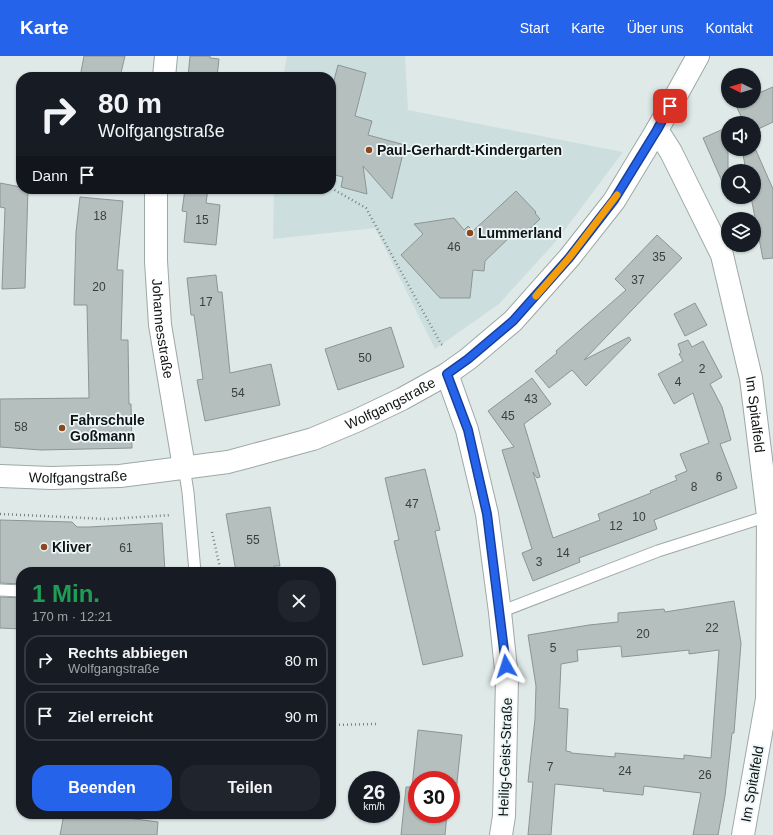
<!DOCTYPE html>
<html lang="de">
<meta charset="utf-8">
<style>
body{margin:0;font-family:Arial,sans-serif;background:#20242c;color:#f1f3f6;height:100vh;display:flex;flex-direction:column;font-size:15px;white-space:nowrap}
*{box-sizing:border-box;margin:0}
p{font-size:13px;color:#9ea1a6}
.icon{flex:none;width:22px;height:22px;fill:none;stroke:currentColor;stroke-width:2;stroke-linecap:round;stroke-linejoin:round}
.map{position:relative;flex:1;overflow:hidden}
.panel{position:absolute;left:16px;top:511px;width:320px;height:252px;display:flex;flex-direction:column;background:#171b24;border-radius:16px;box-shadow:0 1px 3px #0004}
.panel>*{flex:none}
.banner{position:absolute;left:16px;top:16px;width:320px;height:122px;border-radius:16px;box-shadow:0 1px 3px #0004;background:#171b24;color:#f1f3f6;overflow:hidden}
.needle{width:26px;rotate:275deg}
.controls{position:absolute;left:721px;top:12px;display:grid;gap:8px}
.controls a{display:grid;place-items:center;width:40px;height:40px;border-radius:50%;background:#171b24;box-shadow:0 1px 3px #0004;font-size:20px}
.speed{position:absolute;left:348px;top:715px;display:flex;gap:8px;font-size:20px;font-weight:700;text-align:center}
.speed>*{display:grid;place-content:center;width:52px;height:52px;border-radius:50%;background:#171b24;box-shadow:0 1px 3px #0004;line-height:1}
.speed small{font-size:10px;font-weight:400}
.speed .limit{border:6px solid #d22;background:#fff;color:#111}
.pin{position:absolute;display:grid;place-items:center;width:34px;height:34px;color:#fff;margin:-17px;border-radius:8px;box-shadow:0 2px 6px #0006}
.me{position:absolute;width:44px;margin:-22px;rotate:354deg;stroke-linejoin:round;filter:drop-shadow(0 0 3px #0008)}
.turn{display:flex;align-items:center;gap:14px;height:84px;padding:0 16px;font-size:18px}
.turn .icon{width:52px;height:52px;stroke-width:2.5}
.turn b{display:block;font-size:28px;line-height:34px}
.then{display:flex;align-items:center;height:38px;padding:0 16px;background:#0003;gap:8px;font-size:15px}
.round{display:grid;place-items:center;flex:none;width:42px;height:42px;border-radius:16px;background:#20242c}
.headline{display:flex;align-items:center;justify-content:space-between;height:68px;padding:0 16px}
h1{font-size:24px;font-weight:600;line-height:30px;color:#1e9e55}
.action{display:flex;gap:8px;margin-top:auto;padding:8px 16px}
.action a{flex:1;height:46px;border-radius:16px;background:#2563eb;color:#fff;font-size:16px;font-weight:600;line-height:46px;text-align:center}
.action a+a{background:#20242c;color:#f1f3f6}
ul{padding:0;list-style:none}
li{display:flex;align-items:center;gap:12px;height:50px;margin:0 8px 6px;padding:0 8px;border:2px solid #363941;border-radius:16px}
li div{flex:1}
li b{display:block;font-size:15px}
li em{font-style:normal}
header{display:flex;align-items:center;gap:24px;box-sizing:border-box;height:56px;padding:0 20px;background:#2563eb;color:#fff}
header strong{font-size:19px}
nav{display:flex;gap:22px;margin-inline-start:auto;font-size:14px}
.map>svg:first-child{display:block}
.built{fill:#ccdfde}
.building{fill:#b5bfbe;stroke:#8c9595;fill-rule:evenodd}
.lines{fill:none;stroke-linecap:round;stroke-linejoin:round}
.lane-casing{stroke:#9ea8a7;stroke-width:13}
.street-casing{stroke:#9ea8a7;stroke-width:24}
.path{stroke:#7a8180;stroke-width:2.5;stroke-dasharray:1 3;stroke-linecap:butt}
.lane{stroke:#fff;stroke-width:11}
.street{stroke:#fff;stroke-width:22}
.route-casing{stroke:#184099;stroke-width:10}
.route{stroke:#2563eb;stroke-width:7}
.slow{stroke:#f59e0b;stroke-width:7}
.poi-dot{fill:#8c471e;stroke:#ecf6f6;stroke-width:1.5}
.labels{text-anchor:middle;stroke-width:3.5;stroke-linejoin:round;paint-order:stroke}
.number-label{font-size:12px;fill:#3a3f3e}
.poi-label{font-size:14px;font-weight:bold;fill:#111414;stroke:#ecf6f6;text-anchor:start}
.street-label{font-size:14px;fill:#111414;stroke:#ecf6f6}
</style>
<header>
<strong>Karte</strong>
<nav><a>Start</a><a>Karte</a><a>Über uns</a><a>Kontakt</a></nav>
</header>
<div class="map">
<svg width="773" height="779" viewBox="0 0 773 779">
<rect width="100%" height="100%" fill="#dfe9e8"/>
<!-- built -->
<path class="built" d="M287 0H405L408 54 623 96 558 183 499 248 435 293 375 172 273 183 274 133H331V21H283Z"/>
<!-- building -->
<path class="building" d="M84 0H125L120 21H80Z
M190 0H210V2L219 3 217 21H188Z
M338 9 366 17 355 60 372 65 368 79 405 89 392 143 363 110 367 138 341 131 343 121 331 118V36Z
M773 31V66L754 75V67H744L735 47 741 45H754V39Z
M728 71V139L703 82Z
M754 90 773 133V202L763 203 751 141H754V115H746L742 93H754Z
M0 127 21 131V133H28L25 232 2 233 5 152 0 151Z
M185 133H208L206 147 220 149 216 189 184 186 187 156 182 155Z
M516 135 536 156 535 157 540 163 518 184 513 178 485 205 484 215 473 214 470 242H440L401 199 423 178 414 168 454 162 464 174 468 170 473 175Z
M80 141 123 145 117 214H123L121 284H128L129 348H131L132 392 41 394 0 391V343L89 342 87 249H74L76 176Z
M657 179 682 202 584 304 629 281 631 284 586 330 572 314 549 332 535 315 557 297 556 295 626 234 615 223Z
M216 219 218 236H222L230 317 271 308 280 349 205 365 197 324 203 323 194 259H191L187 222Z
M695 247 707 269 685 280 674 258Z
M391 271 404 311 338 334 325 293Z
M688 284 692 291 703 285 722 321 710 328 722 351 731 384 720 388 737 432 654 464 657 473 579 502 580 506 533 525 522 497 532 493 502 394 514 391 488 355 532 322 551 348 524 368 540 421 537 422 533 416 553 482 600 464 598 458 651 437 650 435 677 424 675 420 687 415 680 398 709 387 693 337 674 348 658 318 683 305 679 298 681 297 678 288Z
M425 413 440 474 435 475 463 600 423 609 394 485 399 484 385 422Z
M270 451 280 510H274L275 516H236L226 458Z
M0 464 72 466 77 471H89L162 467 165 516H21V528L0 527Z
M0 541 21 542V573L0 572Z
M734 545 741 587 734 677H732L725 740 718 779H693L701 737 644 730 643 739 603 735 604 733 555 728 551 779H528L533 726H528L535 663 536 630 528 579 589 569 618 566V557L664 553 665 556ZM621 590 622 601 689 594V598L719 594 711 702 684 699V703L615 697V701L571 697V696L566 695 568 653 559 652 561 608 578 605 577 594Z
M418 674 462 679 456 736H451V724H417V758H447L445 779H401L406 731H412Z
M64 758H97L158 766 157 779H60Z"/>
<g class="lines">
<!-- lane casing -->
<g class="lane-casing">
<path id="lane" d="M184 411 188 436 195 516
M0 534 21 535
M500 556 658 495 768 460"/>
</g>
<!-- street casing -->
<g class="street-casing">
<g id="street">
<path d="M164 21 166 0"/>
<path id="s1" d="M657 74 671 96 722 199 751 322 768 460 767 643 743 779"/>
<path id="s2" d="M156 133V205L160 269 184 411"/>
<path d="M447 318 467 374 487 458 500 556 507 623 504 760 501 779"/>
<path id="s3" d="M0 420 51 422 120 420 228 406 269 395 313 383 356 365 402 343 447 318 468 303 513 265 569 202 614 145 657 74 698 0"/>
</g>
</g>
<!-- path -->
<path class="path" d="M331 132 366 152 441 288 444 290
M0 458 107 463 171 459
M212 476 221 516
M331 669 376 668"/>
<!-- lane -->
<use href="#lane" class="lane"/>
<!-- street -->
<use href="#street" class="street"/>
</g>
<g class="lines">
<!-- route casing -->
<g class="route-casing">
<path id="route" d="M506 610 487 458 468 374 447 318 468 303 513 265 569 202 614 144 657 74 670 50"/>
</g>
<!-- route -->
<use href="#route" class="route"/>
<!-- slow -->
<path class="slow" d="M536 240 569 202 617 139"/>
</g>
<!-- markers -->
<g class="poi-dot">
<circle cx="369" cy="94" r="4"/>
<circle cx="470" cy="177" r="4"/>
<circle cx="62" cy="372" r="4"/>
<circle cx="44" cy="491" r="4"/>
</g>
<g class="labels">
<!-- number labels -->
<g class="number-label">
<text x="100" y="164">18</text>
<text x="202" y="168">15</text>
<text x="454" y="195">46</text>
<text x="659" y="205">35</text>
<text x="638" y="228">37</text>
<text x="99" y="235">20</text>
<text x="206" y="250">17</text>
<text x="365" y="306">50</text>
<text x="702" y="317">2</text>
<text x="678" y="330">4</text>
<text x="238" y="341">54</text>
<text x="531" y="347">43</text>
<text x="508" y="364">45</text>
<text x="21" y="375">58</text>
<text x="719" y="425">6</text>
<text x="694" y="435">8</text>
<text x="412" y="452">47</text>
<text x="639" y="465">10</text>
<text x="616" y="474">12</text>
<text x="253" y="488">55</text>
<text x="126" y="496">61</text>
<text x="563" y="501">14</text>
<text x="539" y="510">3</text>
<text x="712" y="576">22</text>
<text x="643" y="582">20</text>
<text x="553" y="596">5</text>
<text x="550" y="715">7</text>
<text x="625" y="719">24</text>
<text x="705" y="723">26</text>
</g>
<!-- poi labels -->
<g class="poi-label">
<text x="377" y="99">Paul-Gerhardt-Kindergarten</text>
<text x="478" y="182">Lummerland</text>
<text x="70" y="369">Fahrschule<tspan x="70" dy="16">Goßmann</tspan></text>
<text x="52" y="496">Kliver</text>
</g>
<!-- street labels -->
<g class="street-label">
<text dy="5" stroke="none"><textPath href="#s2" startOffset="140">Johannesstraße</textPath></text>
<text dy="5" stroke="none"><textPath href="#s3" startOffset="402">Wolfgangstraße</textPath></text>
<text dy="5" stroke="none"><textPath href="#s1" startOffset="304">Im Spitalfeld</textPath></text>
<text dy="5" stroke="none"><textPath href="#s3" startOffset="78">Wolfgangstraße</textPath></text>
<text transform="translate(505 701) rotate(-88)" y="5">Heilig-Geist-Straße</text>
<text transform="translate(752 728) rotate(-80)" y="5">Im Spitalfeld</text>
</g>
</g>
</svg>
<div class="controls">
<a><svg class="needle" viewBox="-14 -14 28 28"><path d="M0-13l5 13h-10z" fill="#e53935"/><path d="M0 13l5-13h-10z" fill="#9ea1a6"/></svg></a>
<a><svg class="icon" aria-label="sound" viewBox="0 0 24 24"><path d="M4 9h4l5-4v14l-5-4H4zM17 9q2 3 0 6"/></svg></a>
<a><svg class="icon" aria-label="search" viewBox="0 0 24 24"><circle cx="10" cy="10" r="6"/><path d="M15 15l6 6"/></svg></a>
<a><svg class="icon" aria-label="layers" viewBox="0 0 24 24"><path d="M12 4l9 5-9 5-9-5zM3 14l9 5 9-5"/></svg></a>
</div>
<div class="speed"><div>26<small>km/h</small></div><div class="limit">30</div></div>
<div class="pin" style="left:670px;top:50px;background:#d93025"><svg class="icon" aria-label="arrive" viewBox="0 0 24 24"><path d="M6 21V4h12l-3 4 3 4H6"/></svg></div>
<svg class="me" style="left:506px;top:610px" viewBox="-20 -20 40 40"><path d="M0-17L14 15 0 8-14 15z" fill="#2563eb" stroke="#fff" stroke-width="4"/></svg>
<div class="banner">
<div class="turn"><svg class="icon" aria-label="right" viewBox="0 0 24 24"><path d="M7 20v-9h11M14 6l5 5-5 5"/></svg><div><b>80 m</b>Wolfgangstraße</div></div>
<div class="then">Dann<svg class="icon" aria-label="arrive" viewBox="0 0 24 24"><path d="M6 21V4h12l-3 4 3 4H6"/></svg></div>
</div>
<section class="panel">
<div class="headline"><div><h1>1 Min.</h1><p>170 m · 12:21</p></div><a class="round"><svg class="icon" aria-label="close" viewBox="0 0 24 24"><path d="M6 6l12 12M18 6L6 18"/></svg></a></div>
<ul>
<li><svg class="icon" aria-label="right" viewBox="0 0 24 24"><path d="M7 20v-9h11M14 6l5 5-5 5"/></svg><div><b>Rechts abbiegen</b><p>Wolfgangstraße</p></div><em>80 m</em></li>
<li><svg class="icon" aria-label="arrive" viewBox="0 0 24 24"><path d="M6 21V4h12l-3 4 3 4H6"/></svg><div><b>Ziel erreicht</b></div><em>90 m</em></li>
</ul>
<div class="action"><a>Beenden</a><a>Teilen</a></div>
</section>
</div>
